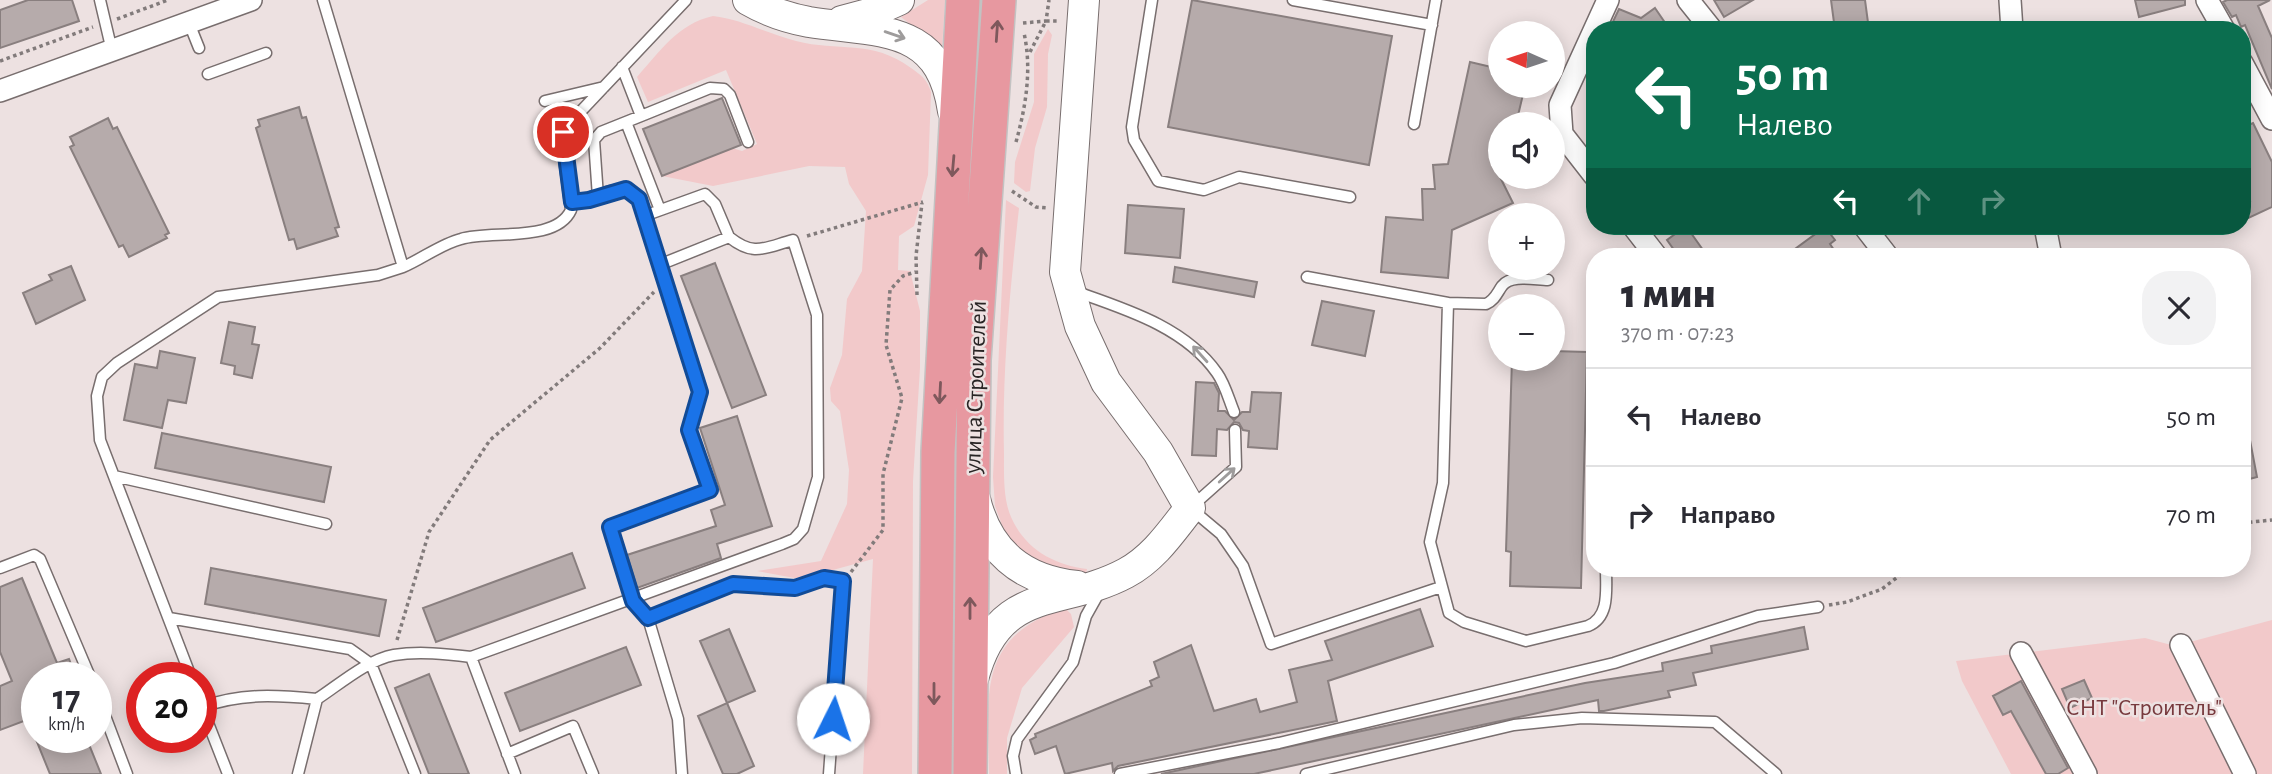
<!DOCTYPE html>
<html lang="ru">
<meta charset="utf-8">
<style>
body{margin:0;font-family:"Alegreya Sans",sans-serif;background:#f2f2f3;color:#2b2b33;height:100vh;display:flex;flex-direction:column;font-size:26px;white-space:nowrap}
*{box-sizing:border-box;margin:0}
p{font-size:23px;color:#7c7c81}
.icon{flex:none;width:38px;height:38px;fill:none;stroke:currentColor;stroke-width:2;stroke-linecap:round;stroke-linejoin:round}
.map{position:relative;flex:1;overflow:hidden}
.drawer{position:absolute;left:1586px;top:248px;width:665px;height:329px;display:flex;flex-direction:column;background:#fff;border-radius:28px;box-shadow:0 4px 18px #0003}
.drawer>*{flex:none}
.hud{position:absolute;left:1586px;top:21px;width:665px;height:214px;border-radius:28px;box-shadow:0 4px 18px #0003;background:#0b6e4f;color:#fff;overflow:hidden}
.needle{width:46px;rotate:273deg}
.tools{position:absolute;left:1488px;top:21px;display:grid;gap:14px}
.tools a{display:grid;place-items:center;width:77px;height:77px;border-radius:50%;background:#fff;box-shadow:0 4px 18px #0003;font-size:35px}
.speed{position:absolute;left:21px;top:662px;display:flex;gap:14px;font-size:35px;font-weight:700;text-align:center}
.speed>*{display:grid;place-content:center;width:91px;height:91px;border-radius:50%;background:#fff;box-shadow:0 4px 18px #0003;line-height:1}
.speed small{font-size:18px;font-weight:400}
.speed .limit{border:10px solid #d22;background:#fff;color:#111}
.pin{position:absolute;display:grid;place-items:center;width:60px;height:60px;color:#fff;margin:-30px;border:4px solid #fff;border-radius:50%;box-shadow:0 2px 7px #0007}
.me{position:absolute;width:77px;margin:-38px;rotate:4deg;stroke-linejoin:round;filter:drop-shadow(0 0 5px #0008)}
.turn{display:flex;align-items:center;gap:24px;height:147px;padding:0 35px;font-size:32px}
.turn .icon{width:91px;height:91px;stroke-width:2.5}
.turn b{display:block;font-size:49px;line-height:60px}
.lanes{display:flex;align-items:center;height:66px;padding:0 35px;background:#0003;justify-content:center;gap:35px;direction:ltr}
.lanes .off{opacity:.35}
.round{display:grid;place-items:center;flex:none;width:74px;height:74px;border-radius:28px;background:#f2f2f3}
.head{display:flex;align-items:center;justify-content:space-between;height:119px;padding:0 35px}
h1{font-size:42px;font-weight:800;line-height:52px}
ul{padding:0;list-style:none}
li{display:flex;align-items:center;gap:21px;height:98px;padding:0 35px;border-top:2px solid #e1e1e2}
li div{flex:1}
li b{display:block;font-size:26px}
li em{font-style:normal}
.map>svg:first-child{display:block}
.green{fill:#f2c9ca}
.building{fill:#b6abab;stroke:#897f7f;stroke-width:2}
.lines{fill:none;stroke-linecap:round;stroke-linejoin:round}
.lane-casing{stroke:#786e6e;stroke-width:13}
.street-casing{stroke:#786e6e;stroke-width:24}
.secondary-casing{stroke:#786e6e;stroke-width:32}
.primary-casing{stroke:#c3c2c2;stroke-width:36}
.path{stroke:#827b7b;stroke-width:3.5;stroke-dasharray:3.5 3.5;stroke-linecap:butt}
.lane{stroke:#fff;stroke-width:10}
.street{stroke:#fff;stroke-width:21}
.secondary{stroke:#fff;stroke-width:30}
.primary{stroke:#e798a0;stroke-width:33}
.oneway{stroke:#7e585c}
.oneway2{stroke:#9e9c9c}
.route-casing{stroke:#114b97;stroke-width:18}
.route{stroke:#1a73e8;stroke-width:12}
.labels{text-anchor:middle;stroke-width:5;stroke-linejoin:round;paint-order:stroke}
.street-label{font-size:24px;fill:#282424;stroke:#ede1e1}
.park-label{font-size:24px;fill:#77393d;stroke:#ede1e1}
</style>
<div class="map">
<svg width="2272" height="774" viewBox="0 0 2272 774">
<rect width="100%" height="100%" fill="#ede1e1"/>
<!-- green -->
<path class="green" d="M928 0H945L942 49 901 17Z
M713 16C741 19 768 34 796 41 838 52 872 39 911 68 921 75 927 79 931 92L928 175 914 226 899 236 898 270 910 271 920 311V368L913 481 912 774H863L873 559 800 579 757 571 821 561 847 504 849 470 840 411 831 401 830 388 842 355 847 299 862 271 866 211 849 184 845 167 809 166 713 186 662 176 732 148 742 151 757 144 726 70 648 102 637 77C660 51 678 24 713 16Z
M1048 29 1052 35 1048 54 1047 107 1035 148 1030 191 1026 192 1014 183 1015 162 1034 102V54Z
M1006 200 1019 208C1010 290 1002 371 1004 454 1004 473 1003 499 1011 517 1025 549 1054 565 1087 569L1086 574 1055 577 1009 544 995 506 993 477Z
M1065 608 1071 614 1074 627 1022 688 1007 738V774H989C988 695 976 637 1065 608Z
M2272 620V774H2011L1962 681 1956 661 2145 638 2175 646Z"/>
<!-- building -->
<path class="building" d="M28 0H72L79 21 0 48V10Z
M1192 0 1392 36 1369 165 1168 127Z
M1714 0H1753L1724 17Z
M1831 0H1865L1869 30H1835Z
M2135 0H2185V5L2139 17Z
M2227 0H2270L2258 6 2272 38V89L2245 25 2241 27 2236 15 2232 17 2223 2Z
M1655 8 1670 30H1609L1619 9 1641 18Z
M1470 62 1500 69V86H1525L1516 124H1500V177L1513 203 1452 230 1448 278 1381 272 1386 217 1423 220 1422 189H1435L1433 165 1448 164Z
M722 98 741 145 662 176 643 129Z
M299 107 302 118 306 117 339 227 335 228 338 236 297 249 294 239 289 240 256 128 260 126 258 120Z
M108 118 113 129 117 127 169 233 165 235 167 238 129 257 123 245 119 247 70 147 74 145 70 137Z
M2253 123 2272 162V207L2242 221V205L2250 201 2242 184V128Z
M1128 205 1184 209 1180 258 1125 253Z
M1686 226 1708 257H1679L1667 240Z
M1825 227 1835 240 1830 244 1834 250 1823 257H1784Z
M715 263 766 395 732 408 681 276Z
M71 266 85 300 36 324 23 293 52 280 49 275Z
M1175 267 1257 282 1254 297 1173 282Z
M1322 301 1374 311 1365 356 1312 345Z
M229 322 255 327 252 344 259 345 252 378 234 374 235 366 221 363Z
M160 351 195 358 186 403 168 400 162 428 124 420 135 364 157 368Z
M1552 351 1587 352 1581 588 1510 586 1511 552 1506 551 1512 359H1552Z
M1196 382 1214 383 1219 393 1218 411H1225L1234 420 1242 412H1250L1252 392 1281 393 1277 449 1248 447 1249 431 1243 430 1239 423 1234 422 1227 430 1217 429 1216 456 1192 455Z
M737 416 772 526 717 544 721 558 637 588 627 555 716 526 711 510 725 505 700 428Z
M162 433 331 467 324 502 155 468Z
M2249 435 2257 477 2242 481V436Z
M572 553 585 588 436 642 423 608Z
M211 568 386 600 379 636 205 604Z
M22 578 57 663 69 659 76 677H37V716L0 730V686L12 681 0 652V587Z
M1420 609 1433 646 1328 681 1337 721 1118 766 1113 771 1112 763 1065 774 1056 746 1035 754 1030 740 1036 737 1035 734 1152 686 1150 681 1159 677 1154 662 1191 645 1214 711 1256 699 1260 712 1297 702 1289 670 1332 660 1325 641Z
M1804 627 1808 649 1693 673 1696 685 1668 691 1670 697 1604 711H1599L1598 700 1254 774H1161L1585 683 1663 671 1662 663 1712 653 1711 646Z
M729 629 755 691 727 703 700 641Z
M626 647 641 685 520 731 505 693Z
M429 674 469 774H429L395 688Z
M2084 680 2092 698 2070 708 2062 689Z
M2021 681 2068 768 2058 774H2046L2011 711 2003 715 1993 696Z
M727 703 754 766 737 774H723L698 716Z
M35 737H86L101 774H50Z"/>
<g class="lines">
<!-- lane casing -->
<g class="lane-casing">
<path id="lane" d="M100 0 112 51
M1152 0 1132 127 1134 140 1158 181 1204 190 1239 177 1350 197
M1293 0 1432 25
M189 23 199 48
M622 67 641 116 710 88 724 89 730 95 748 142
M208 74 266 53
M545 101 604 87
M626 122 660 210
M1414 124 1436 0
M598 197 594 140 601 132 641 116
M571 202C591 200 614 184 633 192L639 199 700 392 689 430 710 490 610 527 633 601 648 618 733 584 795 588 824 578 843 581 829 774
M644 216 705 194 715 204 729 237
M403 267C422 259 441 244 461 239 491 230 556 243 571 210L562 143 566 127 686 0
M1307 277 1448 303 1443 483 1430 542 1449 613 1464 622 1526 641 1588 626C1610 617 1606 590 1606 569
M1074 291C1125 309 1185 327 1217 373 1225 384 1229 400 1234 412
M1448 303 1486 304C1495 300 1497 293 1502 286 1511 274 1535 280 1548 280
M1235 430 1236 467 1190 508 1221 534 1243 566 1271 644 1441 587
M114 476 326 524
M0 568 34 555 40 559 90 677
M169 618 350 649 371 664 415 774
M648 618 678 719 682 774
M471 657 515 774
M191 677 100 440 97 396 102 377 117 363 218 297 378 275 403 267 323 0
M96 692 127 774
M201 705 228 774
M202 707C241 693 276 695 317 699
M507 754 573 726 593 774
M298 774 317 699C340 684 367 660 394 655 419 651 446 654 471 657L782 544 794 539 803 529 818 477 817 315 793 240C764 248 754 257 729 237L659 265
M1016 774 1013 756 1017 739 1073 662 1086 616 1100 591
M1120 774 1279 743 1614 663 1758 616 1818 607
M1306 774 1514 725 1582 718 1715 722 1776 774"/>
</g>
<!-- street casing -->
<g class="street-casing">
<path id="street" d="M1688 0 1712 30
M2010 0 2012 30
M2207 0 2224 30
M2242 63 2272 119
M0 91 251 0
M1594 175 1562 134 1560 105 1608 0
M1633 226 1657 257
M1864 226 1888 257
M2045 226 2051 257
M2181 645 2245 774
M2021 653 2086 774"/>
</g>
<!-- secondary casing -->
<g class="secondary-casing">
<path id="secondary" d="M748 0C767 11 787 18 809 22 879 33 940 23 953 111
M842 21 868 14 899 0
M975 499C988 552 1022 580 1077 586
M973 679C998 583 1061 608 1126 573 1154 558 1171 532 1190 508L1158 452 1106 382 1080 326 1065 272 1084 0"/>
</g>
<!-- primary casing -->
<g class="primary-casing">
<path id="primary" d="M935 774 938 452 963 0
M970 774 974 360 999 0"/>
</g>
<!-- path -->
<path class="path" d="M117 19 168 0
M1023 23 1046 21 1049 0
M1030 52 1046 21H1058
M0 61 93 27
M1016 142C1026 106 1032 69 1024 33
M1012 191 1036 207 1048 208
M807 236 923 202
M917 295 916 256 922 203
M2242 523 2272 520
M851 572 883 530V474L902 398 886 345 890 290 903 276 915 272
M1829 605 1847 602 1882 589 1908 569
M397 640 429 532 490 440 600 348 654 292"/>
<!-- lane -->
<use href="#lane" class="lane"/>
<!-- street -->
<use href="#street" class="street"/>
<!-- secondary -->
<use href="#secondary" class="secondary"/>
<!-- primary -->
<use href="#primary" class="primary"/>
</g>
<!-- one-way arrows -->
<defs><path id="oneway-shaft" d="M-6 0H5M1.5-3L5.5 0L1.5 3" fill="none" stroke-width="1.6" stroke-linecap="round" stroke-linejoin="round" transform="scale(1.75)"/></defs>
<g class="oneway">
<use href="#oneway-shaft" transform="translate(997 31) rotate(-86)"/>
<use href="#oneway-shaft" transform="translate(953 166) rotate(95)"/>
<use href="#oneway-shaft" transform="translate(981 258) rotate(-86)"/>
<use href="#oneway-shaft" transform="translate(940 393) rotate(93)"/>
<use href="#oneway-shaft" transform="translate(970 608) rotate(-90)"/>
<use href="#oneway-shaft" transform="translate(934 694) rotate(90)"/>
</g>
<g class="oneway2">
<use href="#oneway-shaft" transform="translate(895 35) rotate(19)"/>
<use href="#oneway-shaft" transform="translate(1200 354) rotate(-132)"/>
<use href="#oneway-shaft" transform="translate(1227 475) rotate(-42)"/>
</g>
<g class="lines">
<!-- route casing -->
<g class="route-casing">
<path id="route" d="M563 132 572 202 589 200 626 189 639 199 700 392 689 430 710 490 610 527 633 601 648 618 733 584 795 588 824 578 843 581 833 719"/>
</g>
<!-- route -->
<use href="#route" class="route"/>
</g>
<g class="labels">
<!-- street labels -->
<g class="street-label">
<text transform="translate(975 387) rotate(-88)" y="8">улица Строителей</text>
</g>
<!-- park labels -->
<g class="park-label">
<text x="2144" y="715">СНТ "Строитель"</text>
</g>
</g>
</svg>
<div class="tools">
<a><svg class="needle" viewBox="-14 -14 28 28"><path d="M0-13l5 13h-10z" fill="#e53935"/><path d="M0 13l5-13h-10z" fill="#7c7c81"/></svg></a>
<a><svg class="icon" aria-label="sound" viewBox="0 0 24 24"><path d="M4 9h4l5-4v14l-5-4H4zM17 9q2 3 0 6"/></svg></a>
<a>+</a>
<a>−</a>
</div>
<div class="speed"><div>17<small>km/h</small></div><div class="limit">20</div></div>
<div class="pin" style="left:563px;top:132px;background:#d93025"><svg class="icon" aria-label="arrive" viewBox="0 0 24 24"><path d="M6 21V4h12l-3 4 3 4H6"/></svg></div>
<svg class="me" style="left:833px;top:719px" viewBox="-20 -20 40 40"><circle r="19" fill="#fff"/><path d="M0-13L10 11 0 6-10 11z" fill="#1a73e8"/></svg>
<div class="hud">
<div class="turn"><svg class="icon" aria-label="left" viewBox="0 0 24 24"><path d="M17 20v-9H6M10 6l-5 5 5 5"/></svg><div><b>50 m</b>Налево</div></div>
<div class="lanes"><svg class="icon" aria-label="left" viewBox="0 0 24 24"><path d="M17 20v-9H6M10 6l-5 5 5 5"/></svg><svg class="icon off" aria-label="ahead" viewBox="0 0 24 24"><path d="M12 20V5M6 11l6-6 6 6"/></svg><svg class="icon off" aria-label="right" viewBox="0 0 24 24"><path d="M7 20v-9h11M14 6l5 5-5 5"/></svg></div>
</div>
<section class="drawer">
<div class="head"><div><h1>1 мин</h1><p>370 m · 07:23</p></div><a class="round"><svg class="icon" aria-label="close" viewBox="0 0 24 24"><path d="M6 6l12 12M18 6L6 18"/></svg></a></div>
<ul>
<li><svg class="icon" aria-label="left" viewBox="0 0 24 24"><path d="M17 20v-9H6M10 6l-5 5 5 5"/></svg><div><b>Налево</b></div><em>50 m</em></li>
<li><svg class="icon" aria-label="right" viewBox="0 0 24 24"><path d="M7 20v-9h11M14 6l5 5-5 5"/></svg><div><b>Направо</b></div><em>70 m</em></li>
</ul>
</section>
</div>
